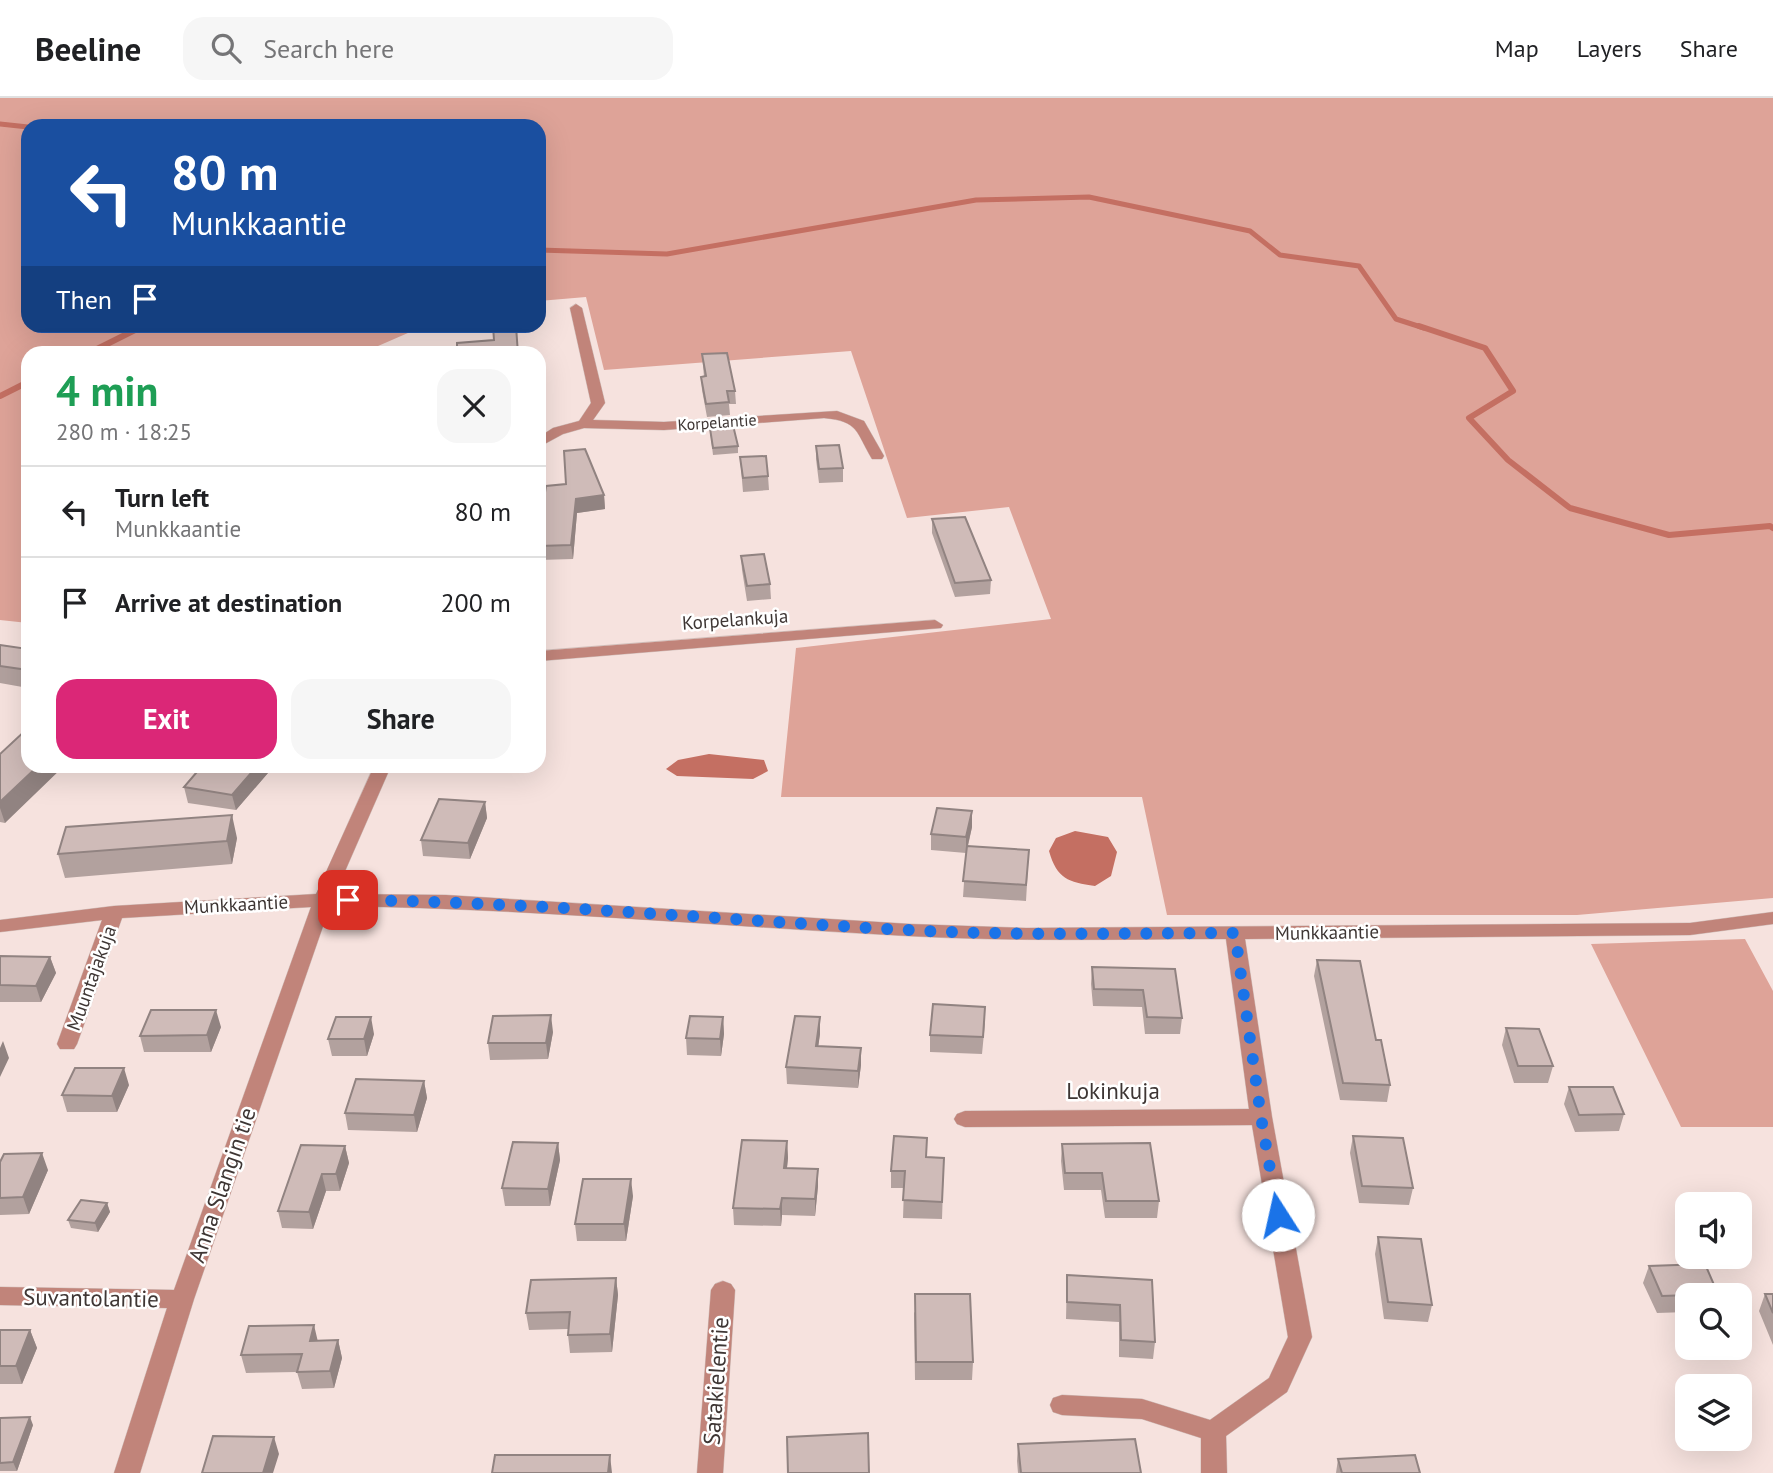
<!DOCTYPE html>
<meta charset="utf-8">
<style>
body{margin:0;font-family:"PT Sans",sans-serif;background:#f6f6f6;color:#202124;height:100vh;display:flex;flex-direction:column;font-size:26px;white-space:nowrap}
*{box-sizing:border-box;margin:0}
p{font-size:23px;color:#757577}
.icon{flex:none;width:38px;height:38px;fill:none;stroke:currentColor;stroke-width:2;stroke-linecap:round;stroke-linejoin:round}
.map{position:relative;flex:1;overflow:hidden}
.drawer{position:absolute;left:21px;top:248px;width:525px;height:427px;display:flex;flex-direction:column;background:#fff;border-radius:21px;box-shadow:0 7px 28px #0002}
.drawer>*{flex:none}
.banner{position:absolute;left:21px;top:21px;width:525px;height:214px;border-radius:21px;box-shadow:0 7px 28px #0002;background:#1a4fa0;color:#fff;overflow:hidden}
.tools{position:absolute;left:1675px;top:1094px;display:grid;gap:14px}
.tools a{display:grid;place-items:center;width:77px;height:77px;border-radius:14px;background:#fff;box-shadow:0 7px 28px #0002;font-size:35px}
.pin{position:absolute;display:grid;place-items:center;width:60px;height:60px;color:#fff;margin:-30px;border-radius:14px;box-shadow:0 4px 10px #0006}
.me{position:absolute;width:77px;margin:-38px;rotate:350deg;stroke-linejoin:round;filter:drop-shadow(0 0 5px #0008)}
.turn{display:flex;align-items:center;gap:24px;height:147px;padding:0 35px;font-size:32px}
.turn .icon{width:91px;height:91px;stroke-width:2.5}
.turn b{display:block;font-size:49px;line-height:60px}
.then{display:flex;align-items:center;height:66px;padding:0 35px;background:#0003;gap:14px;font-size:26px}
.round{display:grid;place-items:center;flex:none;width:74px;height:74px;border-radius:21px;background:#f6f6f6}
.headline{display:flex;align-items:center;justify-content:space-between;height:119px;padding:0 35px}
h1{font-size:42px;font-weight:800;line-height:52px;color:#1e9e55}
.action{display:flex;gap:14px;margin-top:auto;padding:14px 35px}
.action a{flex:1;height:80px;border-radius:21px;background:#db2777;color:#fff;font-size:28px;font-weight:800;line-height:80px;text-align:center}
.action a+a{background:#f6f6f6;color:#202124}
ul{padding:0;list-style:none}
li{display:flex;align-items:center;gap:21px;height:91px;padding:0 35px;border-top:2px solid #e0e0e0}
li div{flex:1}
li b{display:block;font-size:26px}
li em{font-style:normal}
header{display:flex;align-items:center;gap:42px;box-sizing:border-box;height:98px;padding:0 35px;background:#fff;border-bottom:2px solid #e0e0e0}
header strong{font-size:33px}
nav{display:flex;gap:38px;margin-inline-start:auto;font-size:24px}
.search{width:490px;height:63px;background:#f6f6f6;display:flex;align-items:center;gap:18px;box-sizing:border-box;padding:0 24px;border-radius:21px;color:#757577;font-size:26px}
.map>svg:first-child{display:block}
.green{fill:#dea398}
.water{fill:#c46f62}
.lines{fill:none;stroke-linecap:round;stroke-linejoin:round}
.stream-far1{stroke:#c46f62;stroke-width:5}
.stream{stroke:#c46f62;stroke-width:6}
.minor-casing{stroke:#d1c0bc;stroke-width:1}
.minor{fill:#c1847a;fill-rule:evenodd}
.wall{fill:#b2a19e}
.shaded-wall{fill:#918381}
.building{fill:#cfbbb8;stroke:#918381;stroke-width:2}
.route{stroke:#1a73e8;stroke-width:12;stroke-dasharray:0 21.6}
.labels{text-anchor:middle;stroke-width:5;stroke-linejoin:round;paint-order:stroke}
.far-street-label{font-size:16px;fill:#3e3634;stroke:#fff}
.street-label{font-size:19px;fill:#3e3634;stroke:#fff}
.near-street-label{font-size:23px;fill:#3e3634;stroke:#fff}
</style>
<header>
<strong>Beeline</strong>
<div class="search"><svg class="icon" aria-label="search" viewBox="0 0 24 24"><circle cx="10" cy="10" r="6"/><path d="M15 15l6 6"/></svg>Search here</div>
<nav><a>Map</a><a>Layers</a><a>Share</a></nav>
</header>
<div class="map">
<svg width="1773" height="1375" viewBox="0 0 1773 1375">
<rect width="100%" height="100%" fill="#f6e2de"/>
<!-- green -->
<path class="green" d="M0 0H1773V800L1577 817H1167L1142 699H781L796 550 1051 521 1009 409 907 420 851 253 604 272 586 199 539 203V28H28V228H424L362 255 28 256V525L0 522Z
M1745 841 1773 893V1029H1681L1591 846Z"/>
<!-- water -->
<path class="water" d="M709 656 764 662 768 673 753 681 677 678 666 671 678 662Z
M1075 733 1108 739 1117 754 1111 778 1095 788C1068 784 1057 781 1049 753L1056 740Z"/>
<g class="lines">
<!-- stream-far1 -->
<path class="stream-far1" d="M0 26 28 29
M539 152 667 156 976 102 1089 99 1250 133 1280 157 1359 168 1396 221 1424 230
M139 230 144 228"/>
<!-- stream -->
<path class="stream" d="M1419 228 1485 250 1513 293 1469 320 1508 362 1570 410 1669 437 1770 428 1773 430
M87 256 143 228
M0 298 28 284"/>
<!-- minor casing -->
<g class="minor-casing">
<path id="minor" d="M576 206 582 210 605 305 593 322 664 324 837 313 864 323 884 358 882 361H872C856 334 859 323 824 320L664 332 584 330 563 336 539 349V339L553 330 579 323 591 305 570 210Z
M935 522 943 527 941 530 539 563V553Z
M374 668H391L335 796 446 797 910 826 1026 830 1690 825 1773 814V826L1690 837 1245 841 1272 1019 1312 1239 1287 1294 1226 1338 1227 1375H1201V1340L1142 1321 1062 1317 1053 1314 1050 1307 1053 1300 1062 1297 1142 1301 1210 1322 1269 1280 1288 1239 1252 1027 965 1029 957 1026 954 1021 957 1016 965 1013 1249 1011 1226 841C1120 841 1014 844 908 838 715 828 523 810 330 808L194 1201 140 1375H114L167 1210 0 1207V1189L174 1192 311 809 122 820 77 946 74 951H60L57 946 102 822 0 834V822L114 808 316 796Z
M723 1183 731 1186 735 1192 723 1375H697L711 1192 715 1186Z"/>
</g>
<!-- minor -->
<use href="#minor" class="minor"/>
</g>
<!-- wall -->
<path class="wall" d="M702 256 735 293 736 306H729L730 317 707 319 702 292 701 279H704Z
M709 324 738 348V355L713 357Z
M816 348 843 370V384L819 385 816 361Z
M740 359 768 378 769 392 743 394Z
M604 397 605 411 577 415 573 461 539 462V432Z
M932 421 991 482 990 496 955 499 932 435Z
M741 458 770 486 771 501 747 503 742 472Z
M0 547 28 551V590L0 585Z
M0 656 5 725 0 724Z
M202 668H274L236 712 188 705 184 689Z
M485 704 487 720 470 761 423 758 421 742Z
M972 713V729L968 748 1029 752 1026 803 963 799 966 755 931 752V736Z
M237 740 232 766 65 780 58 756Z
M0 858 50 859 56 875 41 904H0Z
M1317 862 1376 942 1390 987 1387 1004 1340 1002 1314 878Z
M1092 869 1175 871 1182 920 1180 936H1145L1142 909 1093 908 1091 886Z
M723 919 724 936 721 958 687 957 686 940Z
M820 919V936L818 948 861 950V967L858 990 787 986 786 969Z
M985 925 982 956 930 954V937Z
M221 929 211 954H144L140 938Z
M1506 930 1553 968 1548 985H1514L1502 947Z
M553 934 548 961 490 962 488 945Z
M374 936 367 958H332L328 941Z
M424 983 427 1000 417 1034 348 1032 345 1015Z
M129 987 117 1014H67L62 997Z
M1569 989 1624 1016 1619 1033 1575 1034 1564 1006Z
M1353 1038 1413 1090 1409 1107 1359 1105 1350 1055Z
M787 1043 788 1060 787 1070 818 1071V1088L815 1118 782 1117 781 1128 734 1127 733 1110Z
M558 1045 560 1062 550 1108H505L502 1090Z
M1062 1046 1159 1103 1157 1120H1105L1101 1092H1064L1061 1063Z
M345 1048 349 1065 340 1093H326L313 1131 282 1130 278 1113Z
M926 1059 944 1060 942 1121 903 1120 904 1090H891V1073Z
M0 1064 48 1072 29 1116 0 1117Z
M633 1098 626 1143H577L575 1126Z
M107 1105 110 1114 98 1134 71 1130 68 1122Z
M1378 1139 1432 1207 1428 1224 1384 1221 1375 1156Z
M1649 1168 1718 1196V1197H1687V1214L1657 1215 1643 1185Z
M1067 1177 1152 1182 1155 1244 1153 1261 1119 1259V1224L1066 1221Z
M616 1180 618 1197 612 1254 570 1255 568 1237V1231L529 1232 526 1215Z
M1765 1196H1773V1247L1759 1213Z
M914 1214 973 1264 972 1282H915Z
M0 1232H30L37 1250 22 1286H0Z
M338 1242 342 1260 334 1290 302 1291 297 1274 246 1275 241 1257 317 1243Z
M0 1320 33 1327 17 1373H0Z
M1018 1346 1141 1375H1018L1017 1363Z
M1338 1361 1420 1375H1336Z"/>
<!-- shaded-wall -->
<path class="shaded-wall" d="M604 397 605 411 577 415 573 461 571 447 576 401Z
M540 608 541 623 539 631V610Z
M38 668H64L5 725 0 710V704Z
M257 668H274L236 712 232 697Z
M485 704 487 720 470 761 468 745Z
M972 713V729L966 755V739Z
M232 717 237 740 232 766 227 743Z
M50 859 56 875 41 904 36 888Z
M216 912 221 929 211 954 207 937Z
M551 917 553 934 548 961 546 945Z
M371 919 374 936 367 958 364 941Z
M723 919 724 936 721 958 720 941Z
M820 919V936L816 965V948Z
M3 943 9 960 0 979V950Z
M861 950V967L858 990V973Z
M124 970 129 987 117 1014 112 998Z
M424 983 427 1000 417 1034 414 1017Z
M787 1043 788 1060 785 1087 784 1070Z
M558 1045 560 1062 550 1108 548 1091Z
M345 1048 349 1065 340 1093 336 1076Z
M42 1055 48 1072 29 1116 23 1099Z
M818 1071V1088L815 1118V1101Z
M322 1076 326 1093 313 1131 309 1114Z
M631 1081 633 1098 626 1143 624 1126Z
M782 1100V1117L781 1128 780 1111Z
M107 1105 110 1114 98 1134 95 1125Z
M616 1180 618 1197 612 1254 610 1236Z
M314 1227 318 1244 310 1243Z
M30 1232 37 1250 22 1286 16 1268Z
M338 1242 342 1260 334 1290 330 1273Z
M30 1319 33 1327 17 1373 13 1364Z
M274 1339 279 1356 273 1375H263Z
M610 1357 612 1375H608Z"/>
<!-- building -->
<path class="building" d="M493 228H516L518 256H457V245L494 242Z
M727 255 735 293H727L729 304 706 306 701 279 706 278 702 256Z
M732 323 738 348 713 350 709 324Z
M839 347 843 370 819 371 816 348Z
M585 351 604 397 576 401 571 447 539 448V432L546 388 566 386 564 353Z
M766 358 768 378 743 380 740 359Z
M965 419 991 482 955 485 932 421Z
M764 456 770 486 747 488 741 458Z
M0 547 28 551V572L0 568Z
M28 630V668H38L0 704V656Z
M202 668H257L232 697 184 689Z
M439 701 485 704 468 745 421 742Z
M937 710 972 713 966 739 931 736Z
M232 717 227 743 58 756 66 729Z
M967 748 1029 752 1026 787 963 783Z
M0 858 50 859 36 888 0 887Z
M1317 862 1360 863 1376 942H1381L1390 987 1343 985Z
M1092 869 1175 871 1182 920 1147 919 1143 892 1094 891Z
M933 906 985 909 983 939 930 937Z
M151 912H216L207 937 140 938Z
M551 917 546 945H488L493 918Z
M690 918 723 919 720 941 686 940Z
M795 918 820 919 816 948 861 950 858 973 786 969Z
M336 919H371L364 941H328Z
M1506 930 1539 931 1553 968H1518Z
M75 970H124L112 998 62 997Z
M356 981 424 983 414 1017 345 1015Z
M1569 989H1613L1624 1016 1579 1017Z
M894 1038 927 1040 926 1059 944 1060 942 1104 903 1102 905 1073H891Z
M1353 1038 1403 1040 1413 1090 1362 1088Z
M742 1042 787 1043 784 1070 818 1071 815 1101 782 1100 780 1111 733 1110Z
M513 1044 558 1045 548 1091 502 1090Z
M1150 1045 1159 1103H1106L1102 1075H1065L1062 1046Z
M301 1047 345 1048 336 1076H322L309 1114 278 1113Z
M42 1055 23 1099 0 1100V1064L4 1056Z
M583 1081H631L624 1126H575Z
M81 1102 107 1105 95 1125 68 1122Z
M1378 1139 1421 1141 1432 1207 1388 1204Z
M1705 1166 1718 1196 1662 1198 1649 1168Z
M1067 1177 1152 1182 1155 1244 1121 1242 1120 1207 1067 1204Z
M616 1180 610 1236 568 1237 570 1214 526 1215 531 1182Z
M915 1196H970L973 1264H916Z
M1765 1196H1773V1215Z
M314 1227 310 1243 338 1242 330 1273 297 1274 302 1256 241 1257 249 1228Z
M0 1232H30L16 1268H0Z
M30 1319 13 1364 0 1365V1320Z
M868 1335 869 1375H788L787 1339Z
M213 1338 274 1339 263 1375H202Z
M1135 1341 1141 1375H1021L1018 1346Z
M495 1357H610L608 1375H492Z
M1415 1357 1420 1375H1342L1338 1361Z"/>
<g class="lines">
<!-- route -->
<path class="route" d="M348 802C535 804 721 822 907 832 1017 838 1126 835 1235 835L1261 1019 1278 1117"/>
</g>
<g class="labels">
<!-- far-street labels -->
<g class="far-street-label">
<text transform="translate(717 324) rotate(-4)" y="6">Korpelantie</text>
</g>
<!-- street labels -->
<g class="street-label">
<text transform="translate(735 521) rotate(-4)" y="7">Korpelankuja</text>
<text transform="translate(236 806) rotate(-3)" y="7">Munkkaantie</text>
<text transform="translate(1327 834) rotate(-1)" y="7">Munkkaantie</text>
<text transform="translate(91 880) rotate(-70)" y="7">Muuntajakuja</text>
</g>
<!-- near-street labels -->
<g class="near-street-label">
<text x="1113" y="1001">Lokinkuja</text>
<text transform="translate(222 1087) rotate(-71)" y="8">Anna Slangin tie</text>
<text transform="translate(91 1200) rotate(1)" y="8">Suvantolantie</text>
<text transform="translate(716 1283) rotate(-86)" y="8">Satakielentie</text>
</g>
</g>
</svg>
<div class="tools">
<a><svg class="icon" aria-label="sound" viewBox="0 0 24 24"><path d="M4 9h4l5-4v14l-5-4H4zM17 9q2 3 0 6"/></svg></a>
<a><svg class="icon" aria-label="search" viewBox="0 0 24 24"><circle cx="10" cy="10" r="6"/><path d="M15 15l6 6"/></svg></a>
<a><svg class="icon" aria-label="layers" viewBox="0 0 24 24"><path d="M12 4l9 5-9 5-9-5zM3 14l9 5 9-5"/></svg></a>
</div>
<div class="pin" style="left:348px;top:802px;background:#d93025"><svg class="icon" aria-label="arrive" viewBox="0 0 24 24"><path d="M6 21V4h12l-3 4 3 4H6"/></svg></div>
<svg class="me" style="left:1278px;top:1117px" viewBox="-20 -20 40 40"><circle r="19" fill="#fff"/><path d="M0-13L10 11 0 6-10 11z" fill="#1a73e8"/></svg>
<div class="banner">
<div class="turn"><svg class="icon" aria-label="left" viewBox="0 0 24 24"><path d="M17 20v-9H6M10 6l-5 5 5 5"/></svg><div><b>80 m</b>Munkkaantie</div></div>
<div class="then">Then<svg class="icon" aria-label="arrive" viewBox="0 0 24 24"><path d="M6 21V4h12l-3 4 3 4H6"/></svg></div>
</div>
<section class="drawer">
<div class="headline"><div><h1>4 min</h1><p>280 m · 18:25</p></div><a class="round"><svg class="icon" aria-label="close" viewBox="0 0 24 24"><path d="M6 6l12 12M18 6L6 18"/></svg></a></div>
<ul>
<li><svg class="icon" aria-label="left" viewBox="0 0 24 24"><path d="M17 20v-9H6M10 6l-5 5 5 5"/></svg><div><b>Turn left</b><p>Munkkaantie</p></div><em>80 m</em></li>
<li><svg class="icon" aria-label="arrive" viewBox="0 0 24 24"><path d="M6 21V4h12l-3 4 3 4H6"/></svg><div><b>Arrive at destination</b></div><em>200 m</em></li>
</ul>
<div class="action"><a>Exit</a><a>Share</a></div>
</section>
</div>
